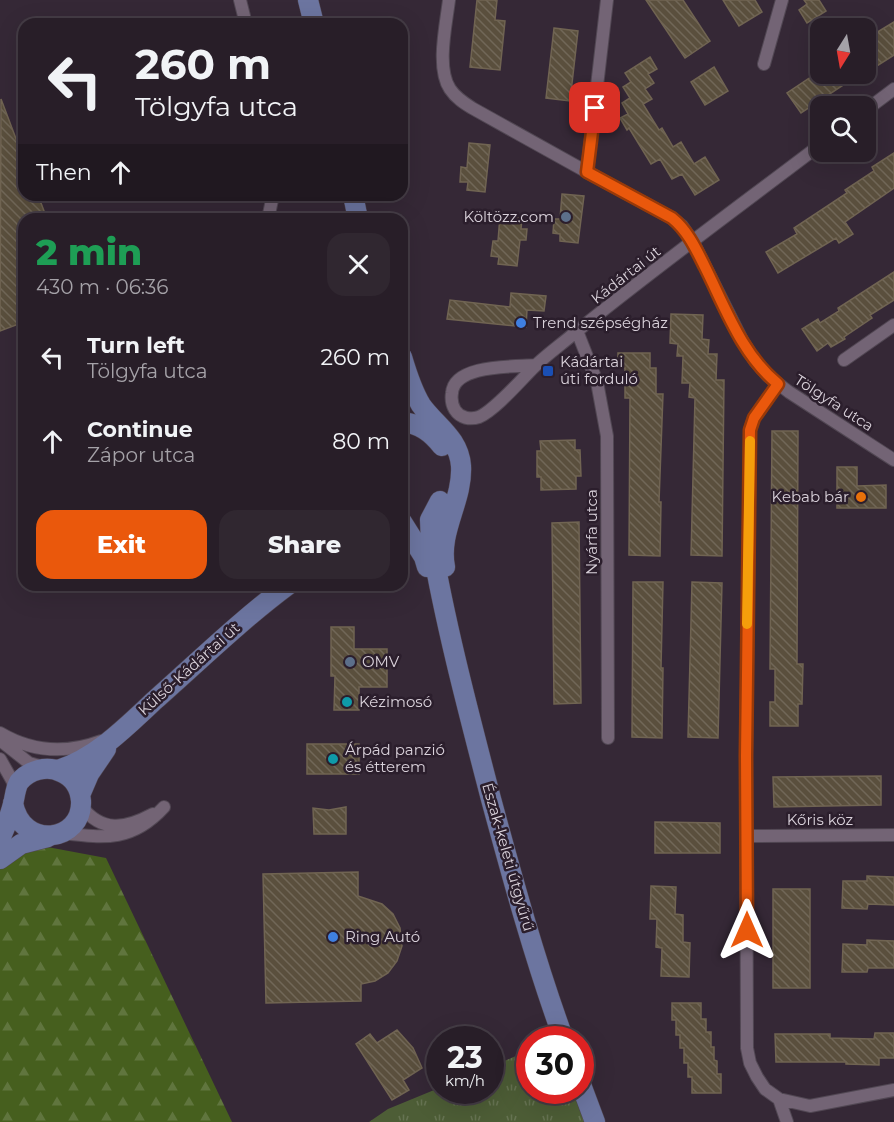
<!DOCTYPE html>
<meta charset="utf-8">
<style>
body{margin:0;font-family:Montserrat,sans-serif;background:#302730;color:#f1f3f6;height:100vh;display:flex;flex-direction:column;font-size:22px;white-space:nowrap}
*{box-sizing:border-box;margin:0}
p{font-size:20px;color:#a5a2a8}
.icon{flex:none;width:33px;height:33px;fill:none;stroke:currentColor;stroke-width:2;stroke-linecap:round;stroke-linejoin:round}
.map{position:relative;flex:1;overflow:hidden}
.side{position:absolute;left:18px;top:213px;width:390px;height:378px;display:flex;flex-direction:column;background:#281e28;border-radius:18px;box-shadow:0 6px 24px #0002,0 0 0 2px #443c45}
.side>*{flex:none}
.banner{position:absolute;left:18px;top:18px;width:390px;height:183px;border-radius:18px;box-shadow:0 6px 24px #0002,0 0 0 2px #443c45;background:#281e28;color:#f1f3f6;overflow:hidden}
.needle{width:39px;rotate:191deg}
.tools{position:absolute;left:810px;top:18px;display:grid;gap:12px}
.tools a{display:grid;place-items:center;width:66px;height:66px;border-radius:12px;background:#281e28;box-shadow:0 6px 24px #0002,0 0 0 2px #443c45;font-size:30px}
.speed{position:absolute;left:426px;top:1026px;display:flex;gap:12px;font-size:30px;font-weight:700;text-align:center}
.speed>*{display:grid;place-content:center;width:78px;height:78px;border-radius:50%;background:#281e28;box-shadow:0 6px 24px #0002,0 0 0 2px #443c45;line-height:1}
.speed small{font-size:15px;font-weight:400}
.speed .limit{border:9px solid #d22;background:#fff;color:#111}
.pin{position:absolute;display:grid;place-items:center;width:51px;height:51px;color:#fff;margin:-26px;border-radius:12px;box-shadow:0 3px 9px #0006}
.me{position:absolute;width:66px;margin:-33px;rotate:0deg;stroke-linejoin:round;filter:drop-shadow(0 0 4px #0008)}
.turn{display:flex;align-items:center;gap:21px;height:126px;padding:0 18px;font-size:27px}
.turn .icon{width:78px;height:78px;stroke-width:2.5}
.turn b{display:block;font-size:42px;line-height:51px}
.then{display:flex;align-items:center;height:57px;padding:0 18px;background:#0003;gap:12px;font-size:22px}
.round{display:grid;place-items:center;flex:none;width:63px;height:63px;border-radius:18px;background:#302730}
.overview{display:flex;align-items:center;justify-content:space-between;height:102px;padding:0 18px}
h1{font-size:36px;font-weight:800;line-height:45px;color:#1e9e55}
.primary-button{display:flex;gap:12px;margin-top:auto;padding:12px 18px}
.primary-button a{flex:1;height:69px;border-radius:18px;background:#ea580c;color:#fff;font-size:24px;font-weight:800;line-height:69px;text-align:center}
.primary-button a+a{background:#302730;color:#f1f3f6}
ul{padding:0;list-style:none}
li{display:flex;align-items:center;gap:18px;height:84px;padding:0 18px}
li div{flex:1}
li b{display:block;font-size:22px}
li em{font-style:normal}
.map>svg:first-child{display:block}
.grass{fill:url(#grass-tufts)}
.forest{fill:url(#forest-firs)}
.building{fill:url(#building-back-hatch);stroke:#706452;stroke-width:1.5}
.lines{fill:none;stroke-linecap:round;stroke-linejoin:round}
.minor-casing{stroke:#514753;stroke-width:14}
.primary-casing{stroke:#514753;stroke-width:21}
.minor{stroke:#736475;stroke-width:12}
.primary{stroke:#6c75a0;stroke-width:20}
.route-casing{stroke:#983908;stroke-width:15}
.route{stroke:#ea580c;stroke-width:10}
.slow{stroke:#f59e0b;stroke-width:10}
.service-dot{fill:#5c6f8a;stroke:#2b1e2c;stroke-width:2}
.shop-dot{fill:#3f7fe0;stroke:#2b1e2c;stroke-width:2}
.transit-dot{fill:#1a4fb4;stroke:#2b1e2c;stroke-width:2}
.food-dot{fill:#e8710a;stroke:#2b1e2c;stroke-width:2}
.culture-dot{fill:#0f9aa8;stroke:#2b1e2c;stroke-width:2}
.labels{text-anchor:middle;stroke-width:5;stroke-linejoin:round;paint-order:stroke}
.poi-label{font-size:15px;fill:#d9d1da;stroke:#2b1e2c;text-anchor:start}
.street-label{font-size:15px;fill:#d9d1da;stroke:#2b1e2c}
</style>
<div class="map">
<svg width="894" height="1122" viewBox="0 0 894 1122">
<defs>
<pattern id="grass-tufts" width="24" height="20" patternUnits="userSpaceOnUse" patternTransform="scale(1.5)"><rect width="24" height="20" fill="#4d5d36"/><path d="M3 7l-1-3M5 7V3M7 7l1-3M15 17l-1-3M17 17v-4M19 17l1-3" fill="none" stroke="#667352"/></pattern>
<pattern id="forest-firs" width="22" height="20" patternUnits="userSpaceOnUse" patternTransform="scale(1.5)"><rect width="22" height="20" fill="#465f1e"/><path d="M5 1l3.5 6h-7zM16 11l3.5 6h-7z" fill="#60753e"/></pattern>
<pattern id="building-back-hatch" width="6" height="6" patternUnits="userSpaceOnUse" patternTransform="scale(1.5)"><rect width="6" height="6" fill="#5a4f3d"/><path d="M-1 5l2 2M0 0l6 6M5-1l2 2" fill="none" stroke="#716758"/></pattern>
</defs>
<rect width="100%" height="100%" fill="#352836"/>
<!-- grass -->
<path class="grass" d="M529 1050 530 1090 580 1091 592 1122H369L388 1109 439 1088 440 1090H490L491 1067Z"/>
<!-- forest -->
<path class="forest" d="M10 840 106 858 232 1122H0V850Z"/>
<!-- building -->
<path class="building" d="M477 0H497L495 20 505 21 500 70 470 67Z
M646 0H683L710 41 685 58Z
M723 0H755L762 12 739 26Z
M804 0H819L826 11 807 23 799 10 807 4Z
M894 22V55L866 73V39Z
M554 28 578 31 570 101 546 98Z
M650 57 657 69 648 74 654 83 645 89 652 99 643 104 659 130 662 128 673 147 681 142 694 164 705 157 719 180 695 195 682 174 672 179 660 159 651 164 629 128 627 130 620 118 628 114 622 103 630 98 623 87 631 82 625 73Z
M714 67 728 91 705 105 691 82Z
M820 71V74H860L801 113 787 93Z
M1 99 24 160V195H38L47 219H24V322L0 331Z
M469 143 490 145 485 192 467 190 468 182H460L461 167 467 168Z
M894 153V188L845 222 853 234 839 243 836 238 778 273 766 252 797 234 794 228 847 193 845 190 874 171 872 167Z
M562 194 584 196 578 243 560 241V234L553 233 554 219H560Z
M500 216 522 218 521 229H527L526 240H520L517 266 498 264 499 257 491 256 493 241H498Z
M894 272V300L870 315 872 318 844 337 845 339 831 347 828 343 817 351 802 329 818 319 820 323 839 311 838 308Z
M511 293 546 296 544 311 527 310 526 327 447 319 450 300 510 307Z
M671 314 703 315 702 339 709 340 708 354H717L716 380H724L722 556 691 555 695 398 689 397 690 383H682L683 356H677L678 344 670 343Z
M618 353H650V368H656V394H663L659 502H661L660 556 629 555 630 398H625V368H618Z
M772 431H798L797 664H803L802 704H798V726H770V702H775V669H770Z
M575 440V450H580L581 476H576V489L541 490V477H537V451H541L540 441Z
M837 467H857V486L886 485V508H837Z
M579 522 581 703 554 704 552 523Z
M633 582H663L661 668H663L662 738 632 737Z
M692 582 722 583 718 738 688 737Z
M331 627H354V649H387V687H359V710H334L335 676H331Z
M307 744H359V774H307Z
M881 776V805L774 807 773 777Z
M346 807V834H314L313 808 329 810Z
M655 822 720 823V853H655Z
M358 872V896L382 904 393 914 400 928 402 946 397 961 388 973 375 981 361 984V1001L266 1003 263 874Z
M867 876 894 877V905L868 904 867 909 842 908 843 881H867Z
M651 886 676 887 675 914 683 915V942L690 943 689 977 661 976 662 948 656 947 657 919H650Z
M773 889H810V988H773Z
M867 940 894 941V968H868L867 972H842L843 944 867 945Z
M672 1003H701V1019H706V1032H711V1047H714V1060L717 1061V1074H721V1093H692V1077H688V1063H684V1048H680V1035H676V1020H672Z
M397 1030 413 1048 422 1068 403 1080 409 1090 392 1100 356 1044 370 1034 377 1043Z
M875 1033H894V1058H879V1065L846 1064V1062H776L775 1034H830V1038L874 1039Z"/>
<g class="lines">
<!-- minor casing -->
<g class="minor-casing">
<path id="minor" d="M240 0 246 24
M449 0C446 25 436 68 450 89 456 98 464 103 472 108L587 172
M607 0 587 172 672 218 682 226 693 242 743 342 755 361 768 376 789 392 894 460
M764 64 782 0
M866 110 894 89
M268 219 273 195
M577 331 597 382 607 436 608 738
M844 360 894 325
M536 365C514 367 454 364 452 393 451 399 452 405 455 410 460 418 470 420 479 417 495 410 520 381 533 368 545 356 559 346 571 336 652 270 737 208 820 145
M778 384 754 418 750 430 746 756 747 1048 750 1063 757 1077 765 1089 779 1099 787 1122
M0 733C32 752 66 754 101 741
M0 740 29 763 43 767
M0 759 13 782 14 792
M81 806C102 833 125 829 153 814
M61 833C105 838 132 842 164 807
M746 836 894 835
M779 1099 810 1106 894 1090"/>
</g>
<!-- primary casing -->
<g class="primary-casing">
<path id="primary" d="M308 0 314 24
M353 195 358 219
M402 357C407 374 412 390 421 405 436 426 459 438 461 466 463 501 438 531 445 567
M402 422C420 424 431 432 442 446
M440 501 430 520 431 541C446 628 469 714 491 799 513 880 535 961 564 1040
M402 522 424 557 427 567
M58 770C96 758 126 727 155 700 199 661 241 620 288 585
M80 795 89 774 106 749
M0 839C5 828 10 816 13 804 15 797 15 789 19 782 29 770 47 765 61 772 73 777 80 788 81 801 83 842 22 851 13 803
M0 859 21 844 48 837
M580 1082 595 1122"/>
</g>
<!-- minor -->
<use href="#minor" class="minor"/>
<!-- primary -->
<use href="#primary" class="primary"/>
</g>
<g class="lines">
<!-- route casing -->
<g class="route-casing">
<path id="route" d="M595 108 587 172 672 218C688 231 696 249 705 267 725 307 742 355 778 384L754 418 750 430 746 756 747 930"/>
</g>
<!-- route -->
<use href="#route" class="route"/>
<!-- slow -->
<path class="slow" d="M747 624 750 441"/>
</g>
<!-- markers -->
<g class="service-dot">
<circle cx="566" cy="217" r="6"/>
<circle cx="350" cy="662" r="6"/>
</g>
<g class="shop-dot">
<circle cx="521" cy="323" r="6"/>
<circle cx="333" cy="937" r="6"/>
</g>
<rect class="transit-dot" x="542" y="365" width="12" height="12" rx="3"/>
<circle class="food-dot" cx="861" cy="497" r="6"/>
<g class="culture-dot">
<circle cx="347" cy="702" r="6"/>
<circle cx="333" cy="759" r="6"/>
</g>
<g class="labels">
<!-- poi labels -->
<g class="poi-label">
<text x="554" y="222" text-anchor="end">Költözz.com</text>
<text x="533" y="328">Trend szépségház</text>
<text x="560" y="367">Kádártai<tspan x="560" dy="17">úti forduló</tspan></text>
<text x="849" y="502" text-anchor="end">Kebab bár</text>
<text x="362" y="667">OMV</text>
<text x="359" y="707">Kézimosó</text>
<text x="345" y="755">Árpád panzió<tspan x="345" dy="17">és étterem</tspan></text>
<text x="345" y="942">Ring Autó</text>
</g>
<!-- street labels -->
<g class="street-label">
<text transform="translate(626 275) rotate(-38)" y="5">Kádártai út</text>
<text transform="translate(834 403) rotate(33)" y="5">Tölgyfa utca</text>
<text transform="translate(592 532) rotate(-90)" y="5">Nyárfa utca</text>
<text transform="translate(189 669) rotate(-42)" y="5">Külső-Kádártai út</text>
<text x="820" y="825">Kőris köz</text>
<text transform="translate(508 857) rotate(74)" y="5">Észak-keleti útgyűrű</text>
</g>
</g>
</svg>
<div class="tools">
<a><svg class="needle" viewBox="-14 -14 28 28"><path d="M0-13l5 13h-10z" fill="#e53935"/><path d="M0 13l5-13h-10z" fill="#a5a2a8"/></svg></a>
<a><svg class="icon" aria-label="search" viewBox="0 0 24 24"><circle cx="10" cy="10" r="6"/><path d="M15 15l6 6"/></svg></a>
</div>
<div class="speed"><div>23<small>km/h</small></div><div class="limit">30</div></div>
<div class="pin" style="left:595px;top:108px;background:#d93025"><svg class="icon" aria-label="arrive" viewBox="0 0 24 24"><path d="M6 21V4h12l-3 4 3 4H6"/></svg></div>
<svg class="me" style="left:747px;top:930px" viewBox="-20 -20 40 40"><path d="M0-17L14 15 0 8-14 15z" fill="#ea580c" stroke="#fff" stroke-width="4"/></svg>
<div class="banner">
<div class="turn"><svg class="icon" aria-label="left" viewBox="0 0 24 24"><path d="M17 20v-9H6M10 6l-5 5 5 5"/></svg><div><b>260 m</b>Tölgyfa utca</div></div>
<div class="then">Then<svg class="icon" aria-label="ahead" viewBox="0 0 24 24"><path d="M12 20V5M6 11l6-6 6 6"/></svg></div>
</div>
<section class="side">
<div class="overview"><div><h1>2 min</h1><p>430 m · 06:36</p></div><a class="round"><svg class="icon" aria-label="close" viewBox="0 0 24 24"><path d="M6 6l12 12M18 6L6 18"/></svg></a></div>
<ul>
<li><svg class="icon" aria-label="left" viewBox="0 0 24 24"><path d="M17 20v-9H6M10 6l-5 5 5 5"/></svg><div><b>Turn left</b><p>Tölgyfa utca</p></div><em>260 m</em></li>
<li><svg class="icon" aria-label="ahead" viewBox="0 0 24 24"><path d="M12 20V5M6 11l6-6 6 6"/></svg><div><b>Continue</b><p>Zápor utca</p></div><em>80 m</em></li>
</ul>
<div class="primary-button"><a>Exit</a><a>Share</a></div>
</section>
</div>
